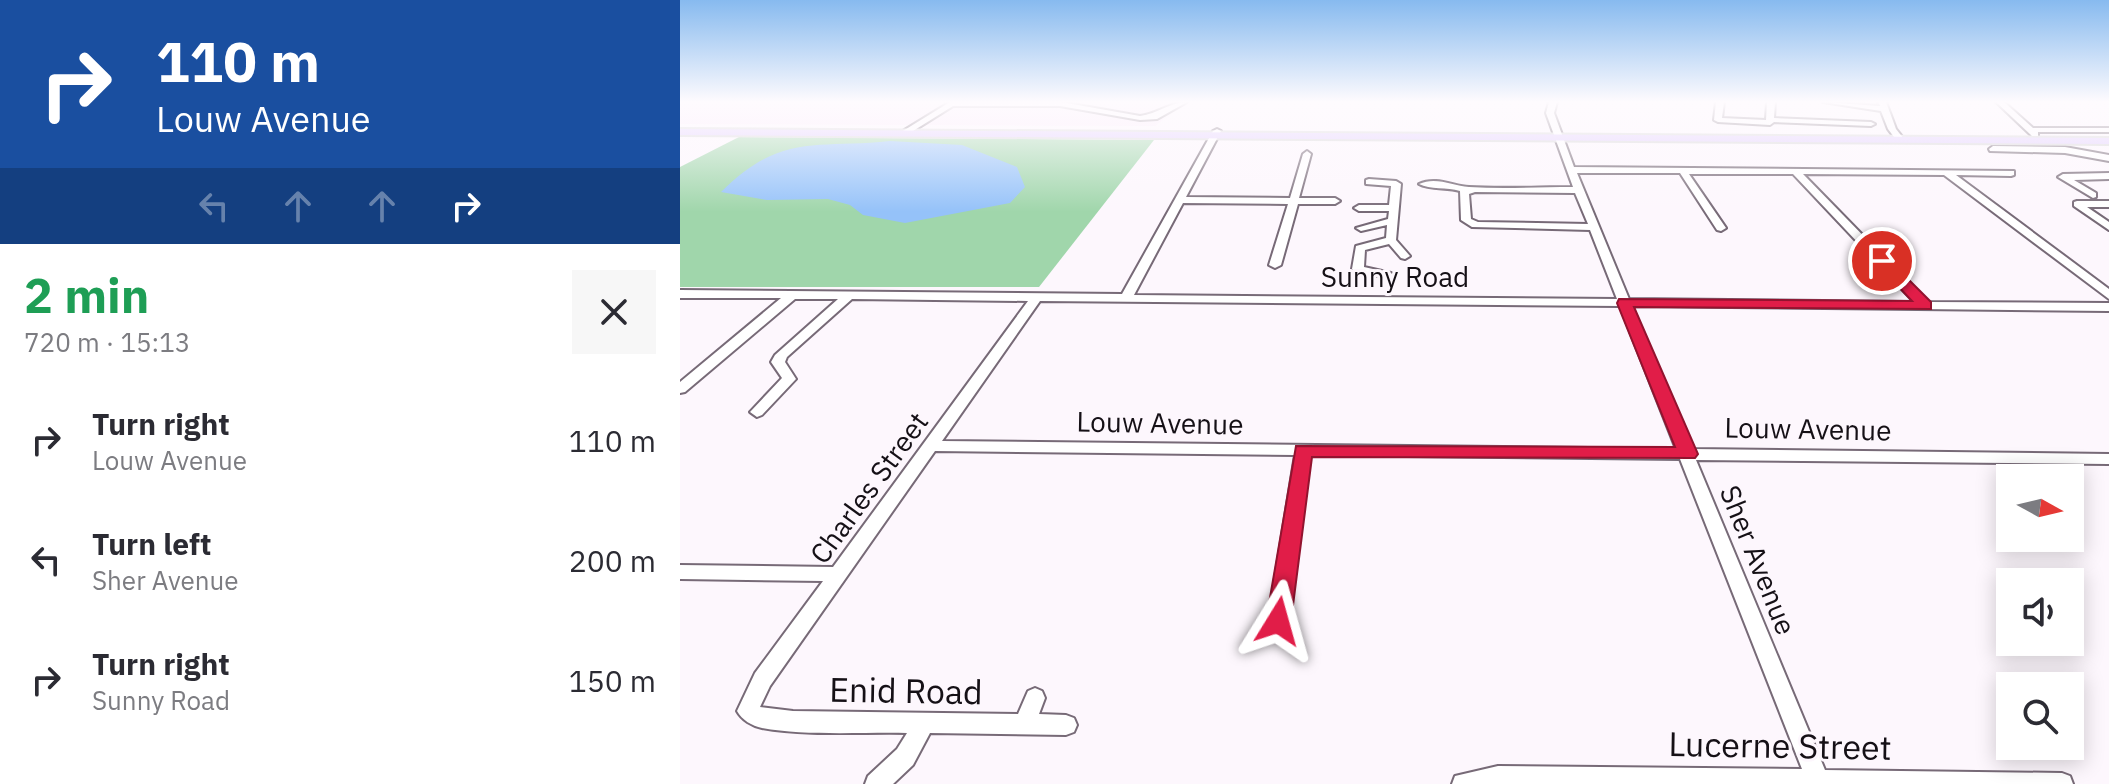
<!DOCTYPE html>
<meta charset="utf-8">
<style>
body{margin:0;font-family:"IBM Plex Sans",sans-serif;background:#f7f7f7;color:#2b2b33;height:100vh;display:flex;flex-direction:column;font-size:30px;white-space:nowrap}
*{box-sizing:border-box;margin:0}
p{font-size:26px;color:#7c7c81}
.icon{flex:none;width:44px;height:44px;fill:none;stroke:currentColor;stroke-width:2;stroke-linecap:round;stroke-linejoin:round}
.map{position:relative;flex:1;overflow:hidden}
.sheet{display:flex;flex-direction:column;background:#fff;width:680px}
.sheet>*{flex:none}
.guide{background:#1a4fa0;color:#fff;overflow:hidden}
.needle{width:52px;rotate:98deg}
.tools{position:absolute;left:1316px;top:464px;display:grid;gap:16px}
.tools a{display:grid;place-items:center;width:88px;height:88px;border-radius:0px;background:#fff;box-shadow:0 4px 20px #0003;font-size:40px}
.pin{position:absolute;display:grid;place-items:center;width:68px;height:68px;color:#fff;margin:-34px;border:4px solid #fff;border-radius:50%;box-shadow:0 2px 8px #0007}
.me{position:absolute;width:88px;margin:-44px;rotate:8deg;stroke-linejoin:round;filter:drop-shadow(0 0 6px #0008)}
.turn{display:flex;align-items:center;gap:28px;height:168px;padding:0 24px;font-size:36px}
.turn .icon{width:104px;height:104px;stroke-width:2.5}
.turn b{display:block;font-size:56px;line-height:68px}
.lanes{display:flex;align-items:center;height:76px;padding:0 24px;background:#0003;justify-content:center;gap:40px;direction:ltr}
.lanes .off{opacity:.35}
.round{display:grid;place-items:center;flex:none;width:84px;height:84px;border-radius:0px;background:#f7f7f7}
.head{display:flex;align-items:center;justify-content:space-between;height:136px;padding:0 24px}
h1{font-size:48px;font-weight:700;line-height:60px;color:#1e9e55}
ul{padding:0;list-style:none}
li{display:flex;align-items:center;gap:24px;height:120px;padding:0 24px}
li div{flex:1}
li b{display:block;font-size:30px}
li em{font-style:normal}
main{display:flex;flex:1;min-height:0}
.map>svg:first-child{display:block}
.industrial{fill:#fbe9fa}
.green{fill:#a0d6ab}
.water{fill:#95c2f9}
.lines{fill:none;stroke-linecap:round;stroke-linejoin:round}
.minor-casing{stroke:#776a77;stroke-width:4}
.major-casing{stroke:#d5d4d5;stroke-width:4}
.minor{fill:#fff;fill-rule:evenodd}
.major{fill:#dfcbfd;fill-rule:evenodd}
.route{fill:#e11d48;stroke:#92132f;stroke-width:2}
.labels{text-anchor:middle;stroke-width:6;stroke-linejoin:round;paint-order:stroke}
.street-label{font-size:28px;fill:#151016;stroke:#fdf7fd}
.near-street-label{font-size:34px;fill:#151016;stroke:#fdf7fd}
</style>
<main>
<section class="sheet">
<div class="guide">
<div class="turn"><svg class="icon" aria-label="right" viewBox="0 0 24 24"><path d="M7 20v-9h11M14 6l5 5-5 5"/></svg><div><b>110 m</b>Louw Avenue</div></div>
<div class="lanes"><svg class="icon off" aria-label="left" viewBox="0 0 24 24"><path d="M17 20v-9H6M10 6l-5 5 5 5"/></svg><svg class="icon off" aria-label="ahead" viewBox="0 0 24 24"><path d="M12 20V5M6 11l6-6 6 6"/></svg><svg class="icon off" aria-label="ahead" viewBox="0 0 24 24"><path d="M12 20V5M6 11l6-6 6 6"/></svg><svg class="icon" aria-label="right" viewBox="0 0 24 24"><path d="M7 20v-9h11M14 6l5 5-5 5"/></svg></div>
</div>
<div class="head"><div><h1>2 min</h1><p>720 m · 15:13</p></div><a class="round"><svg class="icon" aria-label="close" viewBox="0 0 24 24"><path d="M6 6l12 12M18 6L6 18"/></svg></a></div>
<ul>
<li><svg class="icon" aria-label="right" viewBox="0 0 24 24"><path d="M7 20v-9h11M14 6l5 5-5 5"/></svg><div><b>Turn right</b><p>Louw Avenue</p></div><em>110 m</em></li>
<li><svg class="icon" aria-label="left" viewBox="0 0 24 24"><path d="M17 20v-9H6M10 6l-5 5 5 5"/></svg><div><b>Turn left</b><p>Sher Avenue</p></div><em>200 m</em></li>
<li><svg class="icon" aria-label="right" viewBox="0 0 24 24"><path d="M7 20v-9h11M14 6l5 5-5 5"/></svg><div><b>Turn right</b><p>Sunny Road</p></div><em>150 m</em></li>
</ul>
</section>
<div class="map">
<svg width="1429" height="784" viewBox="0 0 1429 784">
<rect width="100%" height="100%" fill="#fdf7fd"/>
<!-- industrial -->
<path class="industrial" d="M0 102H506L475 126 0 124Z"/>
<!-- green -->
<path class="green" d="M59 137 474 140 359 287H0V167Z"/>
<!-- water -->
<path class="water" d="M210 141 282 145 337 167 345 187 330 203 225 223 183 215 170 205 148 199 87 200 41 192C101 132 136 149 210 141Z"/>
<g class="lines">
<!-- minor casing -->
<g class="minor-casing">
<path id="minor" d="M270 102H381L460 116C477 114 490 102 507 102L477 119 460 120 380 106H273L225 136 218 134Z
M869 102H877L874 113 894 167 1334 171V175L1331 176 1276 175 1429 289V299L1264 175 1123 174 1248 302 1429 303V311L952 306 1012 449 1429 454V464L1016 460 1145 770 1382 773 1390 776 1393 784H772L775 776 818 766 1122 769 1000 459 630 455 608 621 605 627 598 629 591 627 588 621 615 455 255 451 90 686 80 707 113 711 338 714 348 691 355 688 362 691 365 698 359 714 386 715 394 718 397 725 394 732 386 735 250 733 233 765 213 784H185L188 776 217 749 227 733C183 732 124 736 82 728 72 726 62 720 57 711L75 673 143 581 0 579V565L153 567 348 301 172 299 107 357 105 362 116 379 82 415 77 417 70 412 102 378 91 362 95 355 158 299H115L5 392 0 393V382L101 298H0V290L442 294 533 131 537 129 541 131 506 197 610 198 623 154 627 151 631 154 619 198H655L660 201 655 204H618L601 265 595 268 589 265 608 204 503 203 454 295 937 299 910 230 792 227 781 220 780 191C767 187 750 190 739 184 756 176 773 186 789 187 823 189 859 187 893 187L866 113ZM897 173H1000L1037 230 1041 231 1046 228 1009 174H1113L1234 302 949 299ZM795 192 895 193 908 224 798 222 791 219 789 194ZM360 301 940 306 996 449 262 441Z
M1036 102H1044L1042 118 1086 120 1087 102H1095L1094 118 1191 122 1195 124 1191 126 1094 122 1090 125 1038 122 1034 120Z
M1143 102 1200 106 1198 102H1206L1216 129 1224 139 1217 141 1208 129 1201 111Z
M1316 102H1324L1353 128H1429V132H1358V136H1352Z
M1313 146 1385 147 1429 155V161L1385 153 1310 151 1309 149Z
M1429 173V179L1394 180 1416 193V197L1413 198 1378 177 1383 174Z
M689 179 716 181 721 184 716 240 730 256 725 259 721 258 709 244 685 250 684 267 711 273 713 275 707 278 674 271 672 269 676 246 706 238 707 225 681 231 676 228 708 219 709 211H679L674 208 679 205H709L711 186 686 184V180Z
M1397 201H1429V207H1407L1429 222V230L1394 206V202Z"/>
</g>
<!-- major casing -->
<g class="major-casing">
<path id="major" d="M0 129 1429 138V144L0 135Z"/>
</g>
<!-- minor -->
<use href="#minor" class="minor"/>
<!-- major -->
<use href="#major" class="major"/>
</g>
<!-- sky -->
<linearGradient id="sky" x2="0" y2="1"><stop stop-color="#87baef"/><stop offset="0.48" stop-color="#fefbfe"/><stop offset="1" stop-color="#fefbfe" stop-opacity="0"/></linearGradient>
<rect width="1429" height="212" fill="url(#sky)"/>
<!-- route -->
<path class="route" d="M1197 258H1207L1251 302V309L954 307 1018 454 1015 458 632 457 611 621 607 628 598 632 590 628 586 621 616 446 995 447 937 303 939 299 1232 301 1197 264Z"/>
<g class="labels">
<!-- street labels -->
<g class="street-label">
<text x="715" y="287">Sunny Road</text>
<text transform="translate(480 423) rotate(1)" y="10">Louw Avenue</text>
<text transform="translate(1128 429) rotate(1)" y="10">Louw Avenue</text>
<text transform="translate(189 488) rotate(-54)" y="10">Charles Street</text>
<text transform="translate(1078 560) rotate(68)" y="10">Sher Avenue</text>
</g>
<!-- near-street labels -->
<g class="near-street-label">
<text transform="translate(226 691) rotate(1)" y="12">Enid Road</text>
<text transform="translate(1100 746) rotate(1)" y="12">Lucerne Street</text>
</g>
</g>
</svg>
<div class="tools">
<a><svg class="needle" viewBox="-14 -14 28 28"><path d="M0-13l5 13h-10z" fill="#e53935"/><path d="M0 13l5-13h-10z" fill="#7c7c81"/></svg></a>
<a><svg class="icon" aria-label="sound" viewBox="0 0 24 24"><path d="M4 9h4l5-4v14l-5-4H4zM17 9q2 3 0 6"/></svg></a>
<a><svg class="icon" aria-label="search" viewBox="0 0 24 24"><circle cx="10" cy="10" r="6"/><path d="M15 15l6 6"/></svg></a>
</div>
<div class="pin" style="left:1202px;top:261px;background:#d93025"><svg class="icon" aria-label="arrive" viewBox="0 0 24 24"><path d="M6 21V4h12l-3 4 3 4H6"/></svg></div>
<svg class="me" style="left:598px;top:621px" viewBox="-20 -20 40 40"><path d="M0-17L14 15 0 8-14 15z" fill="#e11d48" stroke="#fff" stroke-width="4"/></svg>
</div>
</main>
